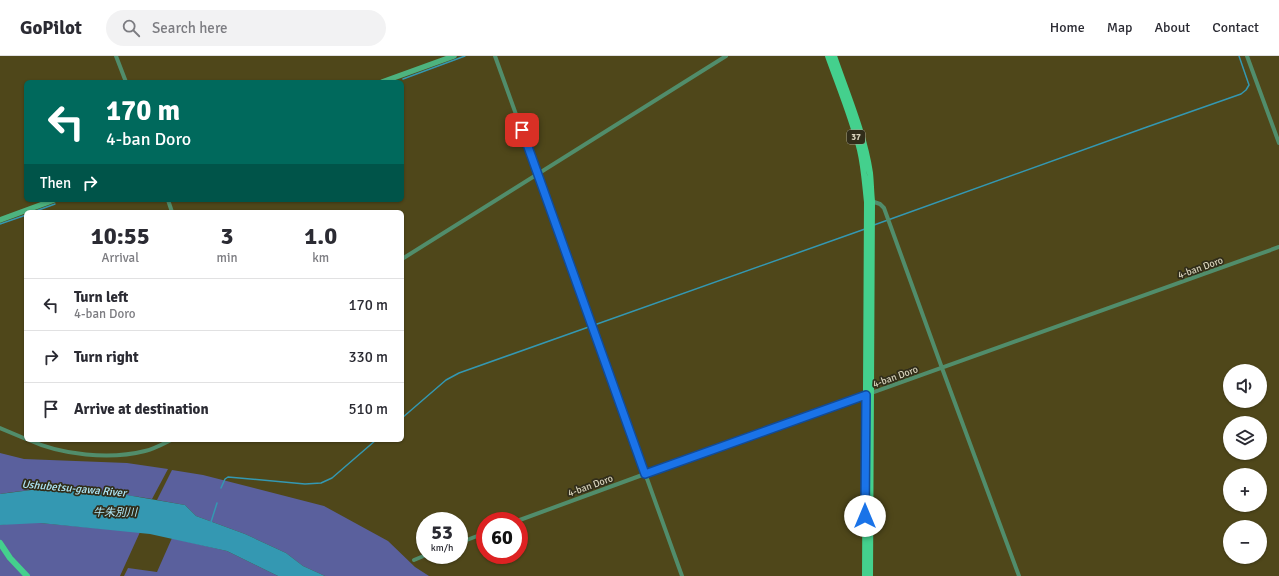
<!DOCTYPE html>
<meta charset="utf-8">
<style>
body{margin:0;font-family:Signika,"Noto Sans JP",sans-serif;background:#f2f2f3;color:#2b2b33;height:100vh;display:flex;flex-direction:column;font-size:15px;white-space:nowrap}
*{box-sizing:border-box;margin:0}
p{font-size:13px;color:#7c7c81}
.icon{flex:none;width:22px;height:22px;fill:none;stroke:currentColor;stroke-width:2;stroke-linecap:round;stroke-linejoin:round}
.map{position:relative;flex:1;overflow:hidden}
.side{position:absolute;left:24px;top:154px;width:380px;height:232px;display:flex;flex-direction:column;background:#fff;border-radius:6px;box-shadow:0 1px 3px #0004}
.side>*{flex:none}
.banner{position:absolute;left:24px;top:24px;width:380px;height:122px;border-radius:6px;box-shadow:0 1px 3px #0004;background:#00695c;color:#fff;overflow:hidden}
.tools{position:absolute;left:1223px;top:308px;display:grid;gap:8px}
.tools a{display:grid;place-items:center;width:44px;height:44px;border-radius:50%;background:#fff;box-shadow:0 1px 3px #0004;font-size:20px}
.speed{position:absolute;left:416px;top:456px;display:flex;gap:8px;font-size:20px;font-weight:700;text-align:center}
.speed>*{display:grid;place-content:center;width:52px;height:52px;border-radius:50%;background:#fff;box-shadow:0 1px 3px #0004;line-height:1}
.speed small{font-size:10px;font-weight:400}
.speed .limit{border:6px solid #d22;background:#fff;color:#111}
.pin{position:absolute;display:grid;place-items:center;width:34px;height:34px;color:#fff;margin:-17px;border-radius:8px;box-shadow:0 2px 6px #0006}
.me{position:absolute;width:44px;margin:-22px;rotate:0deg;stroke-linejoin:round;filter:drop-shadow(0 0 3px #0008)}
.turn{display:flex;align-items:center;gap:14px;height:84px;padding:0 16px;font-size:18px}
.turn .icon{width:52px;height:52px;stroke-width:2.5}
.turn b{display:block;font-size:28px;line-height:34px}
.then{display:flex;align-items:center;height:38px;padding:0 16px;background:#0003;gap:8px;font-size:15px}
.eta{display:flex;justify-content:space-evenly;align-items:center;height:68px;text-align:center}
.eta b{font-size:24px;font-weight:700;line-height:28px}
ul{padding:0;list-style:none}
li{display:flex;align-items:center;gap:12px;height:52px;padding:0 16px;border-top:1px solid #e1e1e2}
li div{flex:1}
li b{display:block;font-size:15px}
li em{font-style:normal}
header{display:flex;align-items:center;gap:24px;box-sizing:border-box;height:56px;padding:0 20px;background:#fff;border-bottom:1px solid #e1e1e2}
header strong{font-size:19px}
nav{display:flex;gap:22px;margin-inline-start:auto;font-size:14px}
.search{width:280px;height:36px;background:#f2f2f3;display:flex;align-items:center;gap:10px;box-sizing:border-box;padding:0 14px;border-radius:22px;color:#7c7c81;font-size:15px}
.map>svg:first-child{display:block}
.green{fill:#5a609d}
.water{fill:#3498b2}
.lines{fill:none;stroke-linecap:round;stroke-linejoin:round}
.stream{stroke:#3498b2;stroke-width:1.5}
.street{stroke:#518d6b;stroke-width:4}
.secondary{stroke:#4db37f;stroke-width:5.5}
.primary{stroke:#44d08d;stroke-width:6}
.route-casing{stroke:#114b97;stroke-width:10}
.route{stroke:#1a73e8;stroke-width:7}
.labels{text-anchor:middle;stroke-width:3.5;stroke-linejoin:round;paint-order:stroke}
.shield{fill:#312d1a;stroke:#a5a08b;stroke-width:1}
.shield-label{font-size:9px;font-weight:bold;fill:#d7d2bb}
.street-label{font-size:10px;fill:#d7d2bb;stroke:#312d1a}
.water-label{font-size:11px;font-style:italic;fill:#b0e8f8;stroke:#312d1a}
</style>
<header>
<strong>GoPilot</strong>
<div class="search"><svg class="icon" aria-label="search" viewBox="0 0 24 24"><circle cx="10" cy="10" r="6"/><path d="M15 15l6 6"/></svg>Search here</div>
<nav><a>Home</a><a>Map</a><a>About</a><a>Contact</a></nav>
</header>
<div class="map">
<svg width="1279" height="520" viewBox="0 0 1279 520">
<rect width="100%" height="100%" fill="#4f471a"/>
<!-- green -->
<path class="green" d="M0 397 24 403 127 407 168 413 152 443C115 437 78 433 40 433 27 434 13 436 0 438Z
M172 414 203 419 324 450 388 485 415 511 429 520H325L303 510 286 497 245 478 196 460 185 449 157 444Z
M13 467H40L140 476 120 520H0V469Z
M172 482 227 495 278 520H124L128 512 157 516Z"/>
<!-- water -->
<path class="water" d="M39 433 86 435 121 438 185 449 196 460 245 478 286 497 303 510 325 520H278L227 495 150 478 40 467 0 469V438Z"/>
<g class="lines">
<!-- stream -->
<path class="stream" d="M403 23 465 0
M393 26 395 25
M33 156 55 148
M0 168 26 159
M874 169 1147 71 1241 38 1246 34 1249 29 1239 0
M402 362 446 324 459 317 865 173
M221 432 225 423 228 421 305 428 321 427 332 422 376 384
M211 466 217 447"/>
<!-- street -->
<path class="street" d="M116 0 126 26
M495 0 682 520
M1247 0 1279 87
M168 144 172 156
M871 145 880 148 884 152 942 312 1019 520
M402 203 726 0
M0 372 26 383
M29 384C61 399 110 404 145 395 154 393 163 388 171 384
M517 465 645 418 1279 191
M459 487 485 477
M414 504 426 499"/>
<!-- secondary -->
<path class="secondary" d="M382 26 454 0
M0 164 54 144"/>
<!-- primary -->
<path class="primary" d="M828 0C839 31 852 62 860 94 864 111 865 128 867 146L865 520
M834 0C847 38 864 77 870 117 871 126 871 136 872 145L870 520
M0 487 10 502 27 520"/>
</g>
<g class="lines">
<!-- route casing -->
<g class="route-casing">
<path id="route" d="M522 74 645 418 866 339 865 460"/>
</g>
<!-- route -->
<use href="#route" class="route"/>
</g>
<g class="labels">
<!-- shield labels -->
<rect class="shield" x="847" y="74" width="18" height="14" rx="3"/>
<g class="shield-label">
<text x="856" y="84">37</text>
</g>
<!-- street labels -->
<g class="street-label">
<text transform="translate(1200 211) rotate(-20)" y="4">4-ban Doro</text>
<text transform="translate(895 320) rotate(-20)" y="4">4-ban Doro</text>
<text transform="translate(590 429) rotate(-20)" y="4">4-ban Doro</text>
</g>
<!-- water labels -->
<g class="water-label">
<text transform="translate(74 432) rotate(5)" y="4">Ushubetsu-gawa River</text>
<text x="115" y="460">牛朱別川</text>
</g>
</g>
</svg>
<div class="tools">
<a><svg class="icon" aria-label="sound" viewBox="0 0 24 24"><path d="M4 9h4l5-4v14l-5-4H4zM17 9q2 3 0 6"/></svg></a>
<a><svg class="icon" aria-label="layers" viewBox="0 0 24 24"><path d="M12 4l9 5-9 5-9-5zM3 14l9 5 9-5"/></svg></a>
<a>+</a>
<a>−</a>
</div>
<div class="speed"><div>53<small>km/h</small></div><div class="limit">60</div></div>
<div class="pin" style="left:522px;top:74px;background:#d93025"><svg class="icon" aria-label="arrive" viewBox="0 0 24 24"><path d="M6 21V4h12l-3 4 3 4H6"/></svg></div>
<svg class="me" style="left:865px;top:460px" viewBox="-20 -20 40 40"><circle r="19" fill="#fff"/><path d="M0-13L10 11 0 6-10 11z" fill="#1a73e8"/></svg>
<div class="banner">
<div class="turn"><svg class="icon" aria-label="left" viewBox="0 0 24 24"><path d="M17 20v-9H6M10 6l-5 5 5 5"/></svg><div><b>170 m</b>4-ban Doro</div></div>
<div class="then">Then<svg class="icon" aria-label="right" viewBox="0 0 24 24"><path d="M7 20v-9h11M14 6l5 5-5 5"/></svg></div>
</div>
<section class="side">
<div class="eta">
<div><b>10:55</b><p>Arrival</p></div>
<div><b>3</b><p>min</p></div>
<div><b>1.0</b><p>km</p></div>
</div>
<ul>
<li><svg class="icon" aria-label="left" viewBox="0 0 24 24"><path d="M17 20v-9H6M10 6l-5 5 5 5"/></svg><div><b>Turn left</b><p>4-ban Doro</p></div><em>170 m</em></li>
<li><svg class="icon" aria-label="right" viewBox="0 0 24 24"><path d="M7 20v-9h11M14 6l5 5-5 5"/></svg><div><b>Turn right</b></div><em>330 m</em></li>
<li><svg class="icon" aria-label="arrive" viewBox="0 0 24 24"><path d="M6 21V4h12l-3 4 3 4H6"/></svg><div><b>Arrive at destination</b></div><em>510 m</em></li>
</ul>
</section>
</div>
